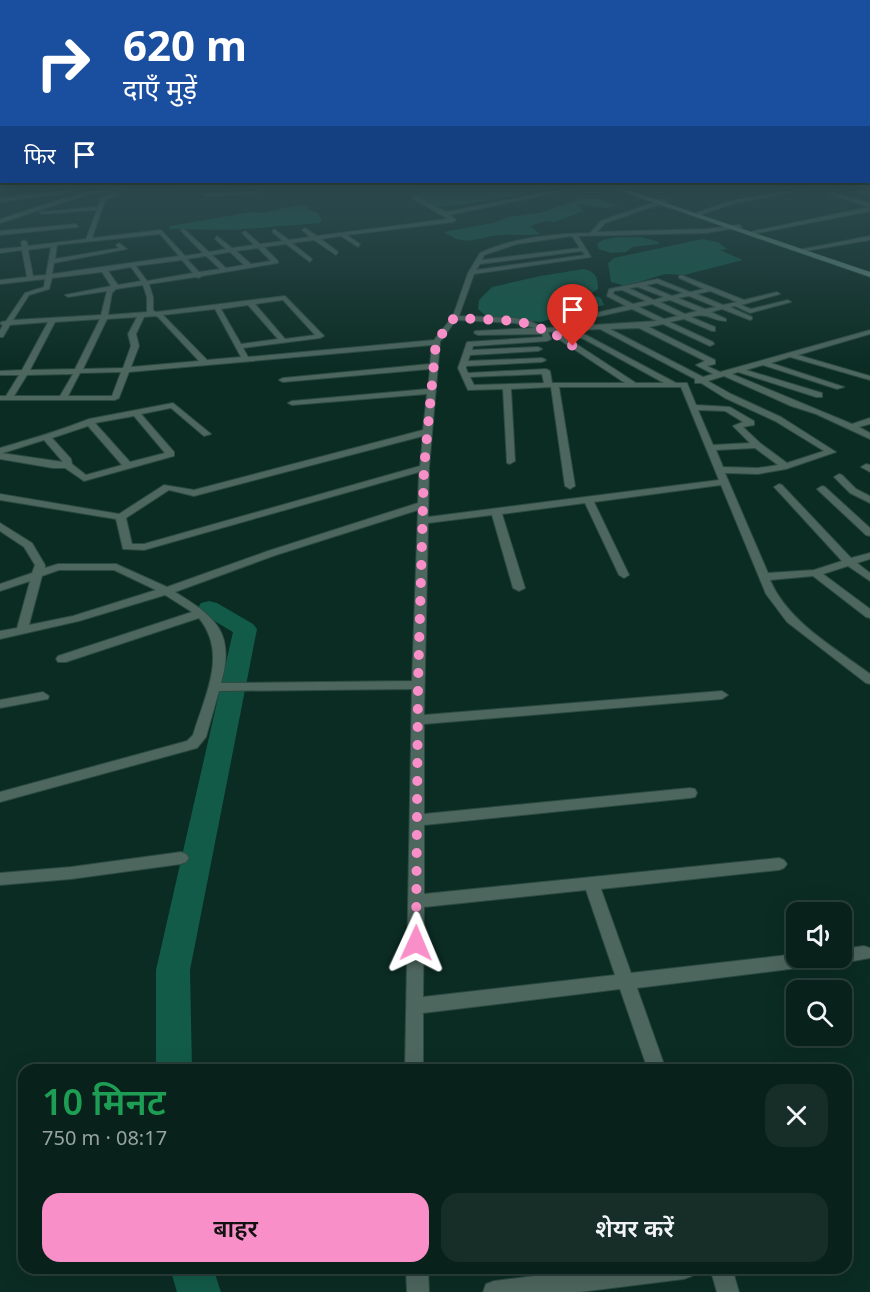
<!DOCTYPE html>
<html lang="hi">
<meta charset="utf-8">
<style>
body{margin:0;font-family:"Noto Sans","Noto Sans Devanagari",sans-serif;background:#162e27;color:#f1f3f6;height:100vh;display:flex;flex-direction:column;font-size:22px;white-space:nowrap}
*{box-sizing:border-box;margin:0}
p{font-size:20px;color:#98a3a2}
.icon{flex:none;width:33px;height:33px;fill:none;stroke:currentColor;stroke-width:2;stroke-linecap:round;stroke-linejoin:round}
.map{position:relative;flex:1;overflow:hidden}
.drawer{position:absolute;left:18px;top:1064px;width:834px;height:210px;display:flex;flex-direction:column;background:#08211a;border-radius:18px;box-shadow:0 6px 24px #0002,0 0 0 2px #293e39}
.drawer>*{flex:none}
.top-card{position:absolute;left:0px;top:0px;width:870px;height:183px;box-shadow:0 6px 24px #0002,0 0 0 2px #293e39;background:#1a4fa0;color:#fff;overflow:hidden}
.fabs{position:absolute;left:786px;top:902px;display:grid;gap:12px}
.fabs a{display:grid;place-items:center;width:66px;height:66px;border-radius:12px;background:#08211a;box-shadow:0 6px 24px #0002,0 0 0 2px #293e39;font-size:30px}
.pin{position:absolute;display:grid;place-items:center;width:51px;height:51px;color:#fff;margin:-62px -26px;border-radius:50% 50% 50% 0;rotate:-45deg;box-shadow:0 0 6px #0007}
.pin .icon{rotate:45deg}
.me{position:absolute;width:66px;margin:-33px;rotate:1deg;stroke-linejoin:round;filter:drop-shadow(0 0 4px #0008)}
.turn{display:flex;align-items:center;gap:21px;height:126px;padding:0 24px;font-size:27px}
.turn .icon{width:78px;height:78px;stroke-width:2.5}
.turn b{display:block;font-size:42px;line-height:51px}
.then{display:flex;align-items:center;height:57px;padding:0 24px;background:#0003;gap:12px;font-size:22px}
.round{display:grid;place-items:center;flex:none;width:63px;height:63px;border-radius:18px;background:#162e27}
.headline{display:flex;align-items:center;justify-content:space-between;height:102px;padding:0 24px}
h1{font-size:36px;font-weight:600;line-height:45px;color:#1e9e55}
.button{display:flex;gap:12px;margin-top:auto;padding:12px 24px}
.button a{flex:1;height:69px;border-radius:18px;background:#f98fc8;color:#111;font-size:24px;font-weight:600;line-height:69px;text-align:center}
.button a+a{background:#162e27;color:#f1f3f6}
.map>svg:first-child{display:block}
.water{fill:#135b49}
.lines{fill:none;stroke-linecap:round;stroke-linejoin:round}
.river{fill:#135b49;fill-rule:evenodd}
.minor-casing{stroke:#2b4a41;stroke-width:2}
.secondary-casing{stroke:#2b4a41;stroke-width:1}
.minor{fill:#4d665e;fill-rule:evenodd}
.secondary{fill:#618b7d;fill-rule:evenodd}
.route{stroke:#f98fc8;stroke-width:10;stroke-dasharray:0 18}
</style>
<div class="map">
<svg width="870" height="1292" viewBox="0 0 870 1292">
<rect width="100%" height="100%" fill="#0b2c23"/>
<!-- water -->
<path class="water" d="M488 186 546 188C521 194 454 210 430 205 426 204 422 200 418 198V189C428 187 437 185 446 191Z
M583 198 597 199 619 206 605 208 577 203 584 211 554 222 544 221 530 226 540 234C526 236 514 234 500 235 477 237 467 248 444 232L493 223 508 217 540 213Z
M298 205 312 207 306 208 317 213 322 220 320 223 232 230 169 229 170 226 252 212 263 213Z
M641 237 659 242V244L632 247 626 252 611 253 599 249 597 244C607 235 628 238 641 237Z
M702 239 718 242 727 249 720 250 743 260 684 275 665 274 626 286 611 282 608 263 614 258Z
M584 269C596 272 598 278 598 289L590 294 601 298 604 305 540 322 487 317 478 309 479 300 492 287 540 276Z"/>
<g class="lines">
<!-- river -->
<path class="river" d="M209 601 217 603 253 624 257 629 190 970 192 1070H156V970L233 632 201 613 198 608 201 603Z
M170 1268H213L221 1292H177Z"/>
<!-- minor casing -->
<g class="minor-casing">
<path id="minor" d="M163 186H218L89 194 0 223V219L88 191Z
M258 186H262L264 190 257 194 206 196 203 194 256 191 258 189Z
M578 186H588L449 215 456 220 453 222 347 235 360 244 358 247 341 236 321 239 338 252 336 255 314 240 292 243 312 259 310 262 286 244 264 247 278 261V263L202 276 199 278 196 277 149 284 153 297V310L156 312 285 296 324 336 320 338 243 348 248 357 434 340 453 316 468 273 480 253C514 237 553 234 590 233L601 221 664 199 666 202 605 223 597 232 706 229 739 225 742 227 706 233 578 236 591 257 474 274 459 316 515 318 530 321 544 328 567 327 587 315 626 306 607 296 609 289 658 279 690 292 704 289 679 278V276L681 275 744 300 777 292 780 294 741 305 751 309 788 300 791 302 750 313 735 306 730 307 752 317V319L750 320 722 309 711 312 726 319V321C711 321 710 312 691 317L715 327V331H712L684 319 670 322 713 342 714 344 710 346 663 324 649 327 715 360V364L707 366 720 372 870 330V334L798 355 870 376V380L790 357 771 363 844 387 837 389 763 365 746 370 822 393V397H816L738 372 732 374 852 424 870 418V424L859 427 870 433V439L816 414 791 406 724 376 708 381 731 394 781 417 836 452 786 469 758 474 725 473 768 573 814 570 842 561 776 489 774 487 779 484 782 485 851 558 870 553V559L857 563 870 573V581L848 566 823 574 870 609V618L866 617 813 576 770 580C788 622 834 647 870 674V684L866 683 787 622 766 594 721 485 594 502 629 575 624 578 619 575 585 503 502 514 525 588 519 591 513 588 492 515 428 523 424 715 722 691 728 695 722 699 424 724V814L690 788 695 789 697 793 695 797 690 798 424 825V894L779 858 784 860 787 864 784 868 779 870 601 889 631 973 796 954V957H842V949L864 946 870 948V958L842 963 836 961 830 964 637 988 666 1070H648L620 989 423 1013V1070H405L412 689 219 691 206 737 197 748 0 802V792L187 741 193 735C205 695 228 654 199 618L66 662H58L56 659 58 656 192 612 165 595 79 621 0 639V631L17 628 30 581 0 591V584L32 573 35 565 24 547 0 531V523L32 543 45 565V568L58 564H116L167 587 268 551 418 503 419 472 144 550 123 549 116 519 0 500V494L119 514 164 485 194 490 423 430 427 394 292 405 288 403 292 401 428 389 430 369 283 382 279 380 283 378 430 364 432 345 129 372 119 398 115 400H0V396H6L19 375H0V371L22 370 48 322 10 325 3 337H0V330L3 325 0 324 1 322 6 321 25 293 44 287 45 279 0 284V280L27 277 22 250 0 253V249L22 247 21 242 24 240 27 242 28 246 86 239 97 210 42 214 39 212 98 207 101 198 116 192 118 195 105 200 92 238 161 230 185 256 203 253 181 231 183 228 209 252 226 249 215 239 217 236 232 248 254 245 242 233 245 231 260 244 283 241 272 232 274 229 289 240 310 237 302 230 305 228 317 236 448 219 412 198 414 195 446 212ZM160 234 179 256 52 274 54 263 127 249 119 243 116 245 119 248 55 259 57 245ZM572 236 580 248 482 260 484 255 517 244ZM51 247 46 275 33 276 28 250ZM258 248 271 261 251 264 236 251ZM582 251 585 255 476 270 480 264ZM230 252 244 265 226 268 212 255ZM206 256 220 269 199 272 187 259ZM182 260 193 273 147 281 136 266ZM131 267 141 281 118 285 108 271ZM102 272 111 286 65 295 68 297 107 291 101 315 13 320 29 295 49 289 52 278ZM657 283 683 293 672 296 646 285ZM143 285 147 297V312L108 315 112 293 116 289ZM638 287 664 297 654 300 629 288ZM622 290 646 301 633 304 613 294 614 291ZM710 291 737 302 723 305 697 294ZM689 296 716 307 705 309 678 298ZM283 300 315 335 285 339 255 304ZM670 300 697 311 685 314 660 302ZM652 304 678 316 664 319 639 307ZM248 305 278 339 241 344 221 309ZM215 309 241 357 207 360 163 315ZM632 309 657 321 576 326 591 318ZM155 316 158 317 199 361 131 367 139 346 136 334 144 317ZM137 317 128 334 131 346 123 368 83 369 107 319ZM100 319 75 369 30 370 55 322ZM456 320 515 323 535 328 475 331 474 333 478 335 542 334 543 337 467 342 458 368 468 390 503 389 507 463 510 464 515 461 511 389 551 387 565 486 570 489 575 486 559 387H681L719 480 428 517 429 468 440 342ZM639 328 705 361 696 365 713 374 703 377 610 329ZM600 329 695 379V383H701L725 398 775 421 824 451 787 463 760 443 743 427 754 425V421L730 407 696 405 687 383H676L586 335C577 333 562 332 554 336L625 383H552L550 371 546 369 468 373 466 368V366L542 362 546 360 542 358 468 361 470 355 538 351 542 349 538 347 472 350 473 346 547 341 551 339 548 332ZM577 337 584 339 664 383H636L567 338ZM121 372 112 396H68L80 373ZM73 374 60 396H14L27 375ZM542 374 544 383 474 385 470 377ZM698 410 725 411 743 422 733 426 750 443 713 445ZM423 436 420 466 144 544H132L126 518 169 490 194 496ZM755 448 778 465 758 468 723 467 716 450ZM418 510 412 681 221 683C236 632 214 616 175 592L276 555ZM59 570H114L156 590 73 616 29 625 42 576ZM586 890 615 975 423 997 424 907Z
M814 186H824L732 204 699 215 696 213 731 201Z
M870 188V190L867 191 870 192V196L858 191Z
M73 189 75 192 0 202V198Z
M832 192 870 203V207L830 195Z
M870 207V211L753 234 750 232Z
M76 224 78 227 0 235V231Z
M870 236V240L806 251 803 249Z
M173 403 211 434 204 436 171 408 141 414 174 452V456L84 481 65 468H53L0 459V448C31 439 59 431 89 419ZM134 416 165 453 130 462 95 423ZM88 426 122 465 86 475 72 464 71 459 52 438ZM44 440 63 462 1 453H3Z
M866 464 870 465V472L861 467Z
M839 474 842 475 856 489 870 496V503L850 493 834 477Z
M822 486 825 487 870 528V536L866 535 819 491 817 489Z
M43 692 49 696 48 699 0 708V700Z
M181 852 186 854 189 858 186 862 181 864 71 879 0 885V873L71 867Z
M406 1268H428L429 1292H407Z
M602 1268H695L692 1276 684 1279 580 1292H483L486 1284 494 1281Z
M710 1268H732L739 1292H717Z"/>
</g>
<!-- secondary casing -->
<g class="secondary-casing">
<path id="secondary" d="M606 186H615L870 272V277Z"/>
</g>
<!-- minor -->
<use href="#minor" class="minor"/>
<!-- secondary -->
<use href="#secondary" class="secondary"/>
</g>
<!-- sky -->
<linearGradient id="sky" x2="0" y2="1"><stop stop-color="#061813"/><stop offset="0.51" stop-color="#2e4b50"/><stop offset="1" stop-color="#2e4b50" stop-opacity="0"/></linearGradient>
<rect width="870" height="367" fill="url(#sky)"/>
<g class="lines">
<!-- route -->
<path class="route" d="M416 943 418 685 424 468 436 342 454 318 518 321 542 329H547L573 346"/>
</g>
</svg>
<div class="fabs">
<a><svg class="icon" aria-label="sound" viewBox="0 0 24 24"><path d="M4 9h4l5-4v14l-5-4H4zM17 9q2 3 0 6"/></svg></a>
<a><svg class="icon" aria-label="search" viewBox="0 0 24 24"><circle cx="10" cy="10" r="6"/><path d="M15 15l6 6"/></svg></a>
</div>
<div class="pin" style="left:573px;top:346px;background:#d93025"><svg class="icon" aria-label="arrive" viewBox="0 0 24 24"><path d="M6 21V4h12l-3 4 3 4H6"/></svg></div>
<svg class="me" style="left:416px;top:943px" viewBox="-20 -20 40 40"><path d="M0-17L14 15 0 8-14 15z" fill="#f98fc8" stroke="#fff" stroke-width="4"/></svg>
<div class="top-card">
<div class="turn"><svg class="icon" aria-label="right" viewBox="0 0 24 24"><path d="M7 20v-9h11M14 6l5 5-5 5"/></svg><div><b>620 m</b>दाएँ मुड़ें</div></div>
<div class="then">फिर<svg class="icon" aria-label="arrive" viewBox="0 0 24 24"><path d="M6 21V4h12l-3 4 3 4H6"/></svg></div>
</div>
<section class="drawer">
<div class="headline"><div><h1>10 मिनट</h1><p>750 m · 08:17</p></div><a class="round"><svg class="icon" aria-label="close" viewBox="0 0 24 24"><path d="M6 6l12 12M18 6L6 18"/></svg></a></div>
<div class="button"><a>बाहर</a><a>शेयर करें</a></div>
</section>
</div>
